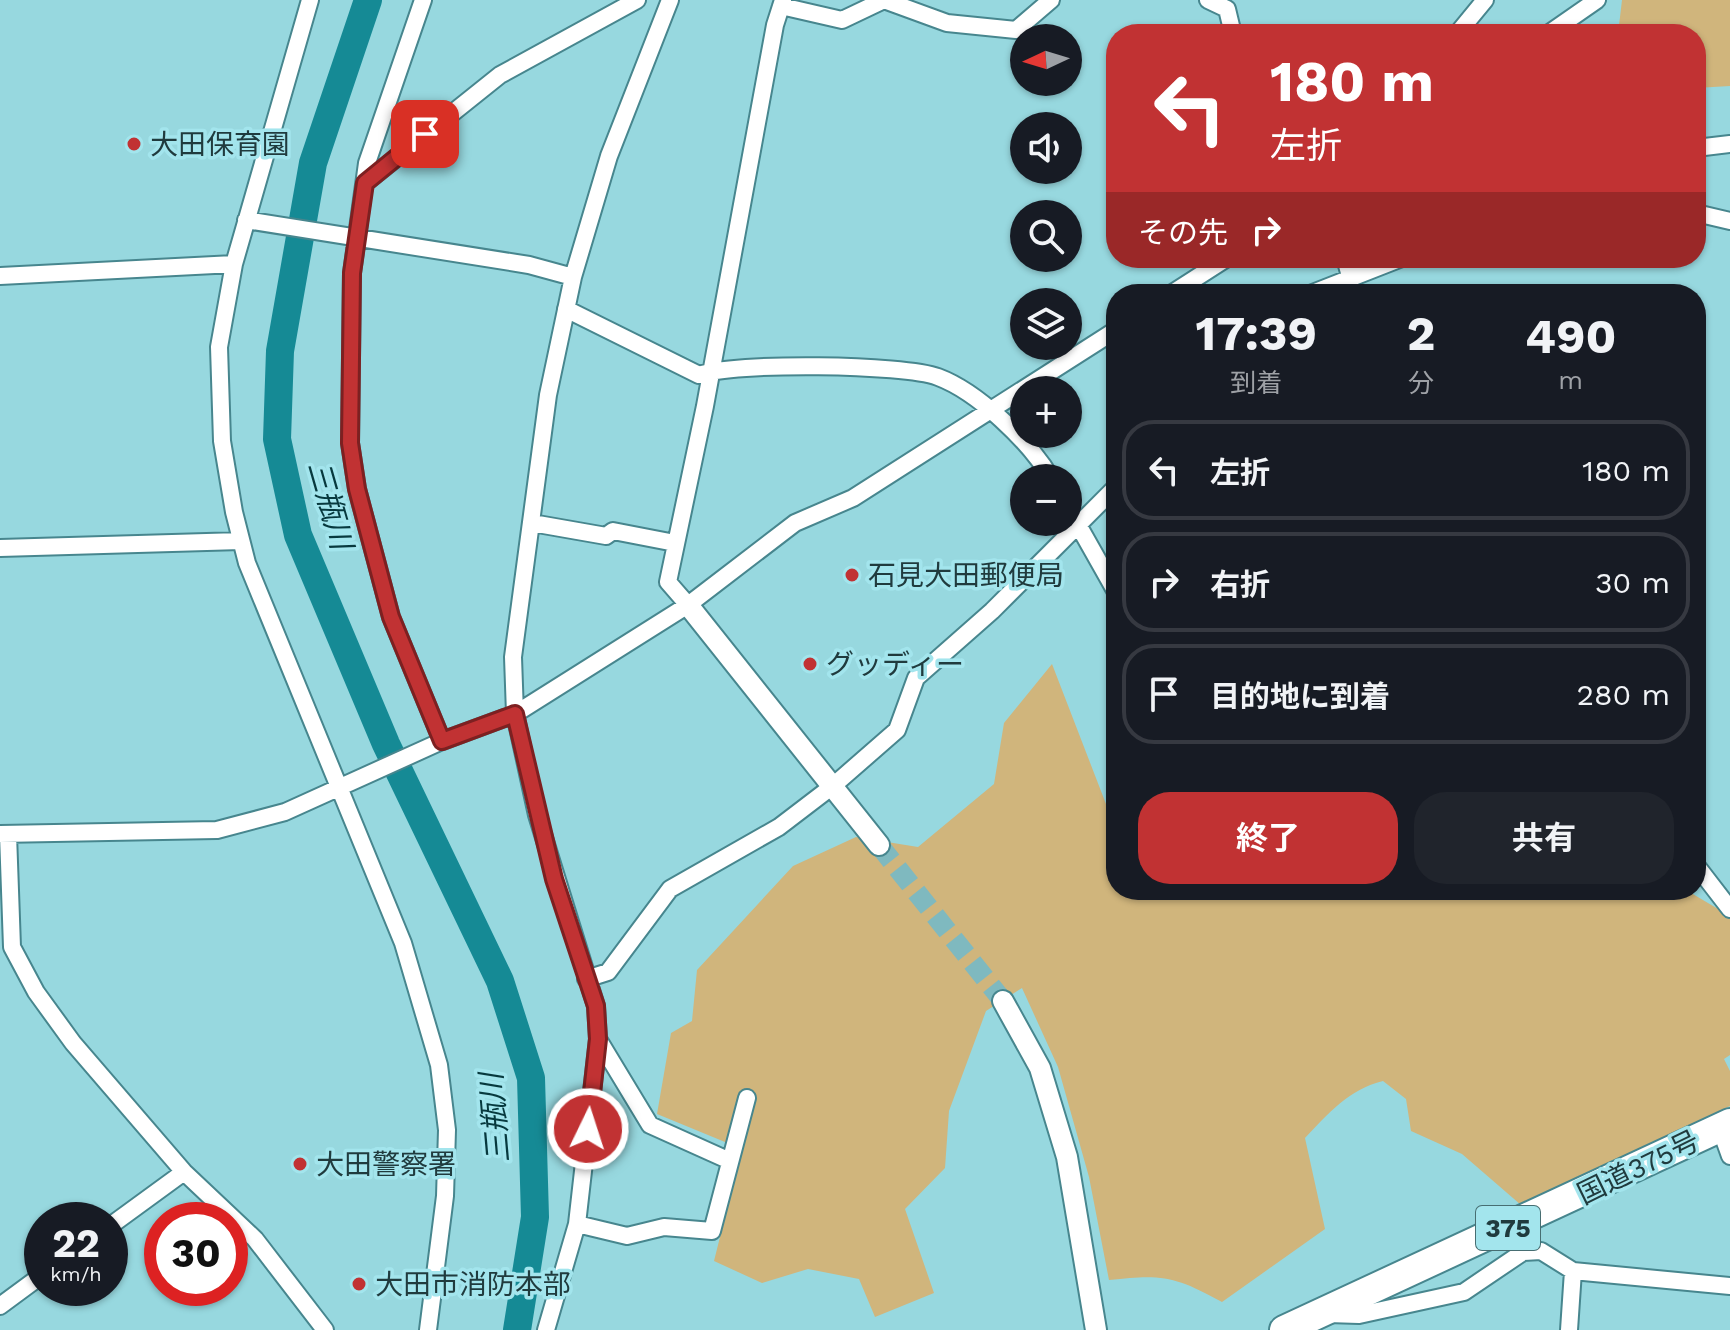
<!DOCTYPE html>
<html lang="ja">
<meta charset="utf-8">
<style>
body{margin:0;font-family:"Work Sans","Noto Sans JP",sans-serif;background:#20242c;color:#f1f3f6;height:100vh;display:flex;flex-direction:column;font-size:30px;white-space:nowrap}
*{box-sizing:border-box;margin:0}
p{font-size:26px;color:#9ea1a6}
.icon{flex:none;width:44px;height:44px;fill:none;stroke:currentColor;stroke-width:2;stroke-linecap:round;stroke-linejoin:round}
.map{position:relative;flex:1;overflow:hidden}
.panel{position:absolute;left:1106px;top:284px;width:600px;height:616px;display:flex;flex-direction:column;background:#171b24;border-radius:32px;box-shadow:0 2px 6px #0004}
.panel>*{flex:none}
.banner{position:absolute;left:1106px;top:24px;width:600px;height:244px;border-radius:32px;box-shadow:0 2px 6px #0004;background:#c13233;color:#fff;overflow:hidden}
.needle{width:52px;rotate:266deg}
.buttons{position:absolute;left:1010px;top:24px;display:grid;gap:16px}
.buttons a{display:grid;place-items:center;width:72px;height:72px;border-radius:50%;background:#171b24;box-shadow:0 2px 6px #0004;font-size:40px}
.speed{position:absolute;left:24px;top:1202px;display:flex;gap:16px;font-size:40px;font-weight:700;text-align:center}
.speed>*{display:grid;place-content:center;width:104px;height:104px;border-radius:50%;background:#171b24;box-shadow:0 2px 6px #0004;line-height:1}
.speed small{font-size:20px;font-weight:400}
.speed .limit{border:12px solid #d22;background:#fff;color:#111}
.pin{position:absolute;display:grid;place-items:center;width:68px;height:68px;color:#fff;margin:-34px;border-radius:16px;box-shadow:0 4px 12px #0006}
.me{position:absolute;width:88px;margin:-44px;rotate:4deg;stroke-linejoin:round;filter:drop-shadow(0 0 6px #0008)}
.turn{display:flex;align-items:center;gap:28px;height:168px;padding:0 32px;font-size:36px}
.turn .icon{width:104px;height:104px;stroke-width:2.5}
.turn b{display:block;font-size:56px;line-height:68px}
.then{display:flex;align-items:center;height:76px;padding:0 32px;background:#0003;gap:16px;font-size:30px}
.eta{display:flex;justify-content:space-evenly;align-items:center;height:136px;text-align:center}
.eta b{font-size:48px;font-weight:700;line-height:56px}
.cta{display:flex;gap:16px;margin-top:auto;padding:16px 32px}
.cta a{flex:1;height:92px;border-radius:32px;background:#c13233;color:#fff;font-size:32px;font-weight:700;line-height:92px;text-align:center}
.cta a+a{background:#20242c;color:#f1f3f6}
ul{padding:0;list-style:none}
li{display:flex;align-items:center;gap:24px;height:100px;margin:0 16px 12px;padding:0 16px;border:4px solid #363941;border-radius:32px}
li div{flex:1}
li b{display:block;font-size:30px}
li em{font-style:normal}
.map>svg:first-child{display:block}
.green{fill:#d0b57c}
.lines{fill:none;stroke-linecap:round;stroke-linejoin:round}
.river{stroke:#158a95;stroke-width:28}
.tertiary-tunnel{stroke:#7fb9bf;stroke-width:20;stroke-dasharray:20 10;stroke-linecap:butt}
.minor-casing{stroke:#47868e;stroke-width:20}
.tertiary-casing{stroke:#47868e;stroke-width:24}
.trunk-casing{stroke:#47868e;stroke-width:32}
.minor{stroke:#fff;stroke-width:16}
.tertiary{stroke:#fff;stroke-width:20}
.trunk{stroke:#fff;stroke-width:28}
.route-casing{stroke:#7d2021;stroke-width:20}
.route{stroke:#c13233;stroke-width:14}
.poi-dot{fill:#c13233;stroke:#a3e5ed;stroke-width:3}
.labels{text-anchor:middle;stroke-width:7;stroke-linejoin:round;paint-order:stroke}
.shield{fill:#a3e5ed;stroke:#476e72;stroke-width:2}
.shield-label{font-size:26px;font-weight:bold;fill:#203b3e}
.poi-label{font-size:28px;fill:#203b3e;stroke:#a3e5ed;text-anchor:start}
.street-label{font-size:28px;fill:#203b3e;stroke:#a3e5ed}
.water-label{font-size:30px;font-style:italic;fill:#07393e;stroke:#a3e5ed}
</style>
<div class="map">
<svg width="1730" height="1330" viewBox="0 0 1730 1330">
<rect width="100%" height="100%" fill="#97d8df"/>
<!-- green -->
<path class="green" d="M1622 0H1730V86L1696 88V34H1618Z
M1052 664 1106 804 1116 805V890H1686L1730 916V1055L1724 1059 1730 1071V1106L1521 1205 1462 1154 1411 1131 1406 1099 1383 1081C1349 1089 1328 1114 1305 1138L1325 1229 1222 1302C1175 1276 1162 1274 1109 1280L1089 1177 1058 1067 1022 988 986 1011 949 1111 945 1168 905 1209 934 1293 875 1317 859 1279 808 1269 762 1283 714 1261 742 1149 657 1114 671 1033 692 1021 697 970 793 866 856 837 918 847 994 784 1004 723Z"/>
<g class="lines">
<!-- river -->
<path class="river" d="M368 0 313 163 280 351 277 439 298 535 386 744 500 981 531 1078 535 1217 517 1330"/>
<!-- tertiary-tunnel -->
<path class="tertiary-tunnel" d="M879 845 1003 1001"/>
<!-- minor casing -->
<g class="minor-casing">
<path id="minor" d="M310 0 234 264 219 347 222 441 234 512 247 563 403 943 439 1065 447 1130 445 1196 428 1330
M423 0 367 163 352 273 350 443 357 489 391 617 442 741
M1208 0 1227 9 1233 34
M781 6 842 20 884 0 947 23 1016 30 1051 0
M1457 34 1485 0
M1548 34 1597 0
M1696 148 1730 144
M365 183 500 75 637 0
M1696 213 1730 221
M246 220 529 265 573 277
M1345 258 1350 276
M0 276 234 264
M1171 294 1227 258
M1310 294 1402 258
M566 309 699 375C733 362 904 364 938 377 978 392 1029 441 1051 478
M1068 507 1116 592
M532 523 606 536 613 531 675 543
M0 548 241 541
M688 605 668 582 705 406 775 25 783 0
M0 834 217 830 285 812 442 741 515 714 688 605 795 523 853 498 1116 330
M8 834 12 947 36 992 73 1043 184 1172 255 1239 325 1330
M1696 865 1730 909
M586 979 608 972 670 889 779 827 834 785 897 730 916 678 992 611 1116 487
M598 1039 650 1125 730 1161
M1720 1128 1730 1156
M577 1224 627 1236 664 1227 712 1231 747 1098
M110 1226 184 1172
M0 1306 42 1275
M1328 1314 1359 1315 1464 1292 1523 1252 1541 1251 1573 1271 1730 1286
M546 1330 577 1224 598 1039 596 1006 537 815 515 714 513 657 548 395 573 277 609 156 670 0
M1569 1330 1573 1271"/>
</g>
<!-- tertiary casing -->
<g class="tertiary-casing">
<path id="tertiary" d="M688 605 879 845
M1003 1001 1040 1068 1067 1157 1096 1330"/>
</g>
<!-- trunk casing -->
<g class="trunk-casing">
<path id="trunk" d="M1284 1330 1730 1123"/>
</g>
<!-- minor -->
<use href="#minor" class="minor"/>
<!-- tertiary -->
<use href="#tertiary" class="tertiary"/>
<!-- trunk -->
<use href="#trunk" class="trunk"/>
</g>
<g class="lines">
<!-- route casing -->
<g class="route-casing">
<path id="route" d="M425 134 365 183 352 273 350 443 357 489 391 617 442 741 515 714 554 879 596 1006 598 1039 588 1129"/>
</g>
<!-- route -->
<use href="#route" class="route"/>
</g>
<!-- markers -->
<g class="poi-dot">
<circle cx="134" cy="144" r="8"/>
<circle cx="852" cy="575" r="8"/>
<circle cx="810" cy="664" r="8"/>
<circle cx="300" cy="1164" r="8"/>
<circle cx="359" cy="1284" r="8"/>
</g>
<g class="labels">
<!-- shield labels -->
<rect class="shield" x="1476" y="1206" width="64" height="44" rx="6"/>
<g class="shield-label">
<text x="1508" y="1237">375</text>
</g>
<!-- poi labels -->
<g class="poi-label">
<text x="150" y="154">大田保育園</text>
<text x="868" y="585">石見大田郵便局</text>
<text x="826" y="674">グッディー</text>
<text x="316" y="1174">大田警察署</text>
<text x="375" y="1294">大田市消防本部</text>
</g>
<!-- street labels -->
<g class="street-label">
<text transform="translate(1638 1167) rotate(-26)" y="10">国道375号</text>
</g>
<!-- water labels -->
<g class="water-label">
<text transform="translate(330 505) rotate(74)" y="10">三瓶川</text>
<text transform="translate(495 1118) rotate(-95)" y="10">三瓶川</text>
</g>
</g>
</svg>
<div class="buttons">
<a><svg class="needle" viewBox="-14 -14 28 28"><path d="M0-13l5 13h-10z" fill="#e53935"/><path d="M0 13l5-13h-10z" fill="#9ea1a6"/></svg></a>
<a><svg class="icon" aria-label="sound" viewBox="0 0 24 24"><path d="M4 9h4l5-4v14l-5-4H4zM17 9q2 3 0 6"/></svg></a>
<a><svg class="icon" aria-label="search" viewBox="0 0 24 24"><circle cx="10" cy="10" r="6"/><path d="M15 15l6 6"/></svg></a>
<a><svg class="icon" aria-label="layers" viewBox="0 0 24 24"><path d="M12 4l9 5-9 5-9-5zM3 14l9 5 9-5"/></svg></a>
<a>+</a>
<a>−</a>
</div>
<div class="speed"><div>22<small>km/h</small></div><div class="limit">30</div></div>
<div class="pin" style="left:425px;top:134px;background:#d93025"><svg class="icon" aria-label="arrive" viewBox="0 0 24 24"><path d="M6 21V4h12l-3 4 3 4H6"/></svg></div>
<svg class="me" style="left:588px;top:1129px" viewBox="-20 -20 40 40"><circle r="17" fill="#c13233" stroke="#fff" stroke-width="3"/><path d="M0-11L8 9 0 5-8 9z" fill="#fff"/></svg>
<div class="banner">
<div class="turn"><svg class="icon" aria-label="left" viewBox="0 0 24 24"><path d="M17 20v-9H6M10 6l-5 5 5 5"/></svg><div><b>180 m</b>左折</div></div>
<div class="then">その先<svg class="icon" aria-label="right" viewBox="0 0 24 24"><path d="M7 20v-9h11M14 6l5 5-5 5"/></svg></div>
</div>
<section class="panel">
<div class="eta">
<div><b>17:39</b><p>到着</p></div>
<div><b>2</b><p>分</p></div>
<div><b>490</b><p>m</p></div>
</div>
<ul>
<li><svg class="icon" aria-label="left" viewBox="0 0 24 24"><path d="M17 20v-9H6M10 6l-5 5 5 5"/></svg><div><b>左折</b></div><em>180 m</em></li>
<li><svg class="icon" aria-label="right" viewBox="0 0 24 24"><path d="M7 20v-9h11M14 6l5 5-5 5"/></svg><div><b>右折</b></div><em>30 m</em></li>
<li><svg class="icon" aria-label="arrive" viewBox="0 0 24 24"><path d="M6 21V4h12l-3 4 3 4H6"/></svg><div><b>目的地に到着</b></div><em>280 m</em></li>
</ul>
<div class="cta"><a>終了</a><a>共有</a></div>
</section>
</div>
